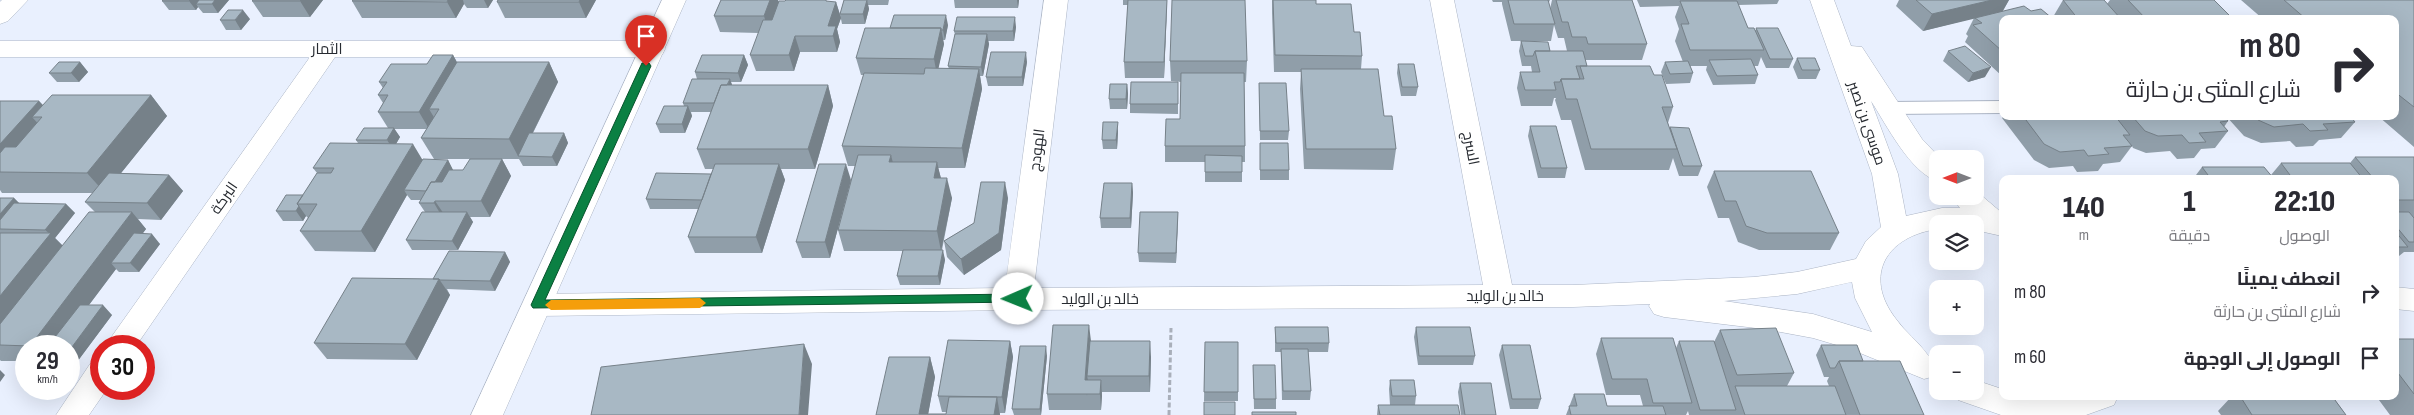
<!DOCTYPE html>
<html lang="ar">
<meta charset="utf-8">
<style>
body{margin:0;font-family:"Sofia Sans Condensed",Cairo,sans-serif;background:#f7f7f7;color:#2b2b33;direction:rtl;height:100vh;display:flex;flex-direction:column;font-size:19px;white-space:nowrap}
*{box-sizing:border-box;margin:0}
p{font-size:16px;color:#7c7c81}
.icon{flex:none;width:28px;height:28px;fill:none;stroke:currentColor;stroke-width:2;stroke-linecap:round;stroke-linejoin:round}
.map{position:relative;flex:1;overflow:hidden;direction:ltr}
.side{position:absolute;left:1999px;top:175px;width:400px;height:225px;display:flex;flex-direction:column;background:#fff;border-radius:10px;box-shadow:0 5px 20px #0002;direction:rtl}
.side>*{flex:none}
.top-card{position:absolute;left:1999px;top:15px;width:400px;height:105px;border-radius:10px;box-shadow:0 5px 20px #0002;direction:rtl;background:#fff;color:#2b2b33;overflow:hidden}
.needle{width:32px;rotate:270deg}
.buttons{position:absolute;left:1929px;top:150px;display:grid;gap:10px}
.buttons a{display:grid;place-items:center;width:55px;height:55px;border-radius:10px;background:#fff;box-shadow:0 5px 20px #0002;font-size:25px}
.speed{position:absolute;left:15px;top:335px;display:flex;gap:10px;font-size:25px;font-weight:700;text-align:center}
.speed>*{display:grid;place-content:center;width:65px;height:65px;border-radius:50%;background:#fff;box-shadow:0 5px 20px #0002;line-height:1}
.speed small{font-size:12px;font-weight:400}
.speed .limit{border:8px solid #d22;background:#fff;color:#111}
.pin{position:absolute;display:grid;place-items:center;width:42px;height:42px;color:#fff;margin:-51px -21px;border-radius:50% 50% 50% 0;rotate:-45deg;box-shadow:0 0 5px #0007}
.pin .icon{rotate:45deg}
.me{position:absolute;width:55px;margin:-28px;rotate:269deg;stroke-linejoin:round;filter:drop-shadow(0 0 4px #0008)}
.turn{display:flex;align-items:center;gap:18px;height:105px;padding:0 15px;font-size:22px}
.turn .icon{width:65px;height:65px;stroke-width:2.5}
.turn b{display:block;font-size:35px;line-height:42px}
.eta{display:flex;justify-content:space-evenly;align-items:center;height:85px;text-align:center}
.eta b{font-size:30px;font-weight:800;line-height:35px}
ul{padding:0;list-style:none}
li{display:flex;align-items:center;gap:15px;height:65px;padding:0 15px}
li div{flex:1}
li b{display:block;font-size:19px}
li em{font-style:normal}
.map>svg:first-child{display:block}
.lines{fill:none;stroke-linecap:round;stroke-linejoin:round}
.lane-casing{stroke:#acb5c5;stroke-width:2}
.street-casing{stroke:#acb5c5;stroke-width:1}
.secondary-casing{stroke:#acb5c5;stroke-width:1}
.path{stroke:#a9afba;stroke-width:3;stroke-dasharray:5 2.5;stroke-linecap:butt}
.lane{fill:#fff;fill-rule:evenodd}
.street{fill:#fff;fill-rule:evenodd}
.secondary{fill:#fff;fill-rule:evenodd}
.wall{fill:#909ea9}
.shaded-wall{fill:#768189}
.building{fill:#a8b8c4;stroke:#768189}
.route{fill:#0b8043;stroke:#07532c}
.slow{fill:#f59e0b}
.labels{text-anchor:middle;stroke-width:4;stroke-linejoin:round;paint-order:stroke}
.street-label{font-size:15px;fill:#262a30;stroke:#fff}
</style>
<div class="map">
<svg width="2414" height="415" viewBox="0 0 2414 415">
<rect width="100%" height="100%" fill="#e9f0fe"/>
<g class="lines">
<!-- lane casing -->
<g class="lane-casing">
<path id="lane" d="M2002 101V113L1890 114 1884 112 1881 108 1884 104 1890 102Z"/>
</g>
<!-- street casing -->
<g class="street-casing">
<path id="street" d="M2 0H28L8 21 0 24V2Z
M1044 0H1068L1034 288 1483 285 1430 0H1454L1512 285H1573L1754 277 1797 272 1856 259 1866 241 1881 227 1872 174 1810 0H1834L1851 46 1862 47 1922 139 1941 159H1938V181C1911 174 1886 124 1871 101L1898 174 1906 216 1942 208H1960L1951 196H1975V190L2002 213V236L1975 230V224H1938V229C1887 236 1862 275 1896 319 1905 332 1918 341 1927 354 1930 358 1935 358 1938 363L1935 376 1924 379 1850 349 1813 338 1764 329 1664 317 1654 314 1649 306 1650 304 1573 307 1018 310 537 316 527 313 522 305 527 297 537 294 1005 288ZM1852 282 1855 298 1872 332 1813 314 1724 301 1797 294Z
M0 41H653L662 43 665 49 662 55 653 57H335L136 346H105L310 57H0Z
M2395 287 2414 289V311L2395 309Z
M101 361V389H107L89 415H56L90 364Z
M1975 380 2002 389V396H2118L2114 405 2086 415H2001L1958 400 1954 391H1975Z"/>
</g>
<!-- secondary casing -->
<g class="secondary-casing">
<path id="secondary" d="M662 0H686L503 415H471Z"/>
</g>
<!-- path -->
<path class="path" d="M1169 415 1171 328"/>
<!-- lane -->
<use href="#lane" class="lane"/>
<!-- street -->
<use href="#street" class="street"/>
<!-- secondary -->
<use href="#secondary" class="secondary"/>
</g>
<!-- wall -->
<path class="wall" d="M229 0 218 13H203L198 7 196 10H169L162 1Z
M253 0H323L310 17H263L252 1Z
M353 0H493L488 8H467L464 4 456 18H362L352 1Z
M498 0H596L586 18H505L497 2Z
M721 0H778L779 2H836L841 18 837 29 840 42 837 52H800L794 71H756L750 55 759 33 720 32 714 16Z
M844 0H889L888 5H868L869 9 865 24H842L840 14Z
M954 0H1019L1018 8H955Z
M1123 0H1167L1164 78H1125L1124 62 1128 5H1123Z
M1272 0 1316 4 1354 32 1362 56 1361 69 1384 116 1396 149 1393 170 1304 169 1300 89 1301 72H1274L1272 13Z
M1492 0H1550L1549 2H1548L1550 9 1552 0H1632L1647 44 1642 60H1585L1587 66 1654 75 1673 107 1668 123 1670 129V127L1702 166 1698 176H1679L1673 158 1669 170H1585L1571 120H1561L1555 100 1556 98H1554L1552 106H1521L1517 88 1520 72H1532L1531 66H1522L1519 51 1521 41 1550 51H1567L1564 38H1558L1554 25 1551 41H1511L1502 4V2H1493Z
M1637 0H1779L1777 4 1738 5 1748 28 1756 30V28L1793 59 1789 68H1766L1761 57 1758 66H1754L1758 75 1755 84 1713 85 1706 70 1707 66H1690L1693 73 1690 83 1666 84 1661 72 1665 62H1683L1675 41 1679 29 1675 17 1679 6 1640 7Z
M1899 0H2009L2003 11 2002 76 1965 42 1968 36 1966 34 1974 18 1923 31 1896 6Z
M2063 0 2107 4 2110 0H2214L2233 19H2054L2053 17Z
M2241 0H2414V147L2378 116H2395V19H2263Z
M250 19 241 30H226L220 20Z
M948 25 945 40H943L944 44 938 68 949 69 948 66 955 35 954 31 1016 27 1014 41H988L989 44 983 76H980L982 89 965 168H938L941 178 952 198 942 250 945 260 940 285H900L897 276 903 251H844L838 230 855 166H848L842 146 864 75H861L856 58 890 28Z
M1948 51 1985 77 1968 82 1943 61Z
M453 55 457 62H549L558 82 533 133H564L568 143 557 166H523L519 159H434L421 138 427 129H394L400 137 396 144 423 160H448L453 170H463L502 159 511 176 490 217H470L473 222 458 250H412L406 240 425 212 419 203 421 200H411L407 195 375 252 315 251 300 231 308 218 306 216 303 221H283L276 211 303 195 317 173 313 168 358 143 356 140 388 128 378 112 383 103 378 95 383 88 379 82Z
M744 55 748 65 741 82H731L732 85H828L833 106 815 169H781L785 180 762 253H695L688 237 698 209H650L646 199 711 174 713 169H705L697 149 711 112H691L692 116 685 133H660L656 124 684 106 683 103 697 79 695 72Z
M1797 58 1820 70 1816 79H1798L1793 67Z
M1170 61H1247L1246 82H1244L1245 146V162H1242V182H1205V162H1165V146L1180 119 1181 82 1171 81Z
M80 62 88 72 79 82H57L49 73Z
M1027 62 1023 86H988L986 77Z
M1398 64 1418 87 1416 96H1401L1397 73Z
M1178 82V114L1130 113V104Z
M1259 83 1289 131 1288 140H1260Z
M1127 84 1128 94 1127 109H1110L1109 99Z
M151 95 167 116 121 173 169 175 183 191 161 220 138 219 146 229 142 234 160 244 139 272H119L116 269 89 305 112 315 77 362H69V346H26V361H1L0 360V198H14L19 203 66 204 75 213 55 238 63 246 95 212 85 202 93 193H2L0 190V101H39L43 105Z
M2003 116H2224L2228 121 2224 127 2228 131 2215 148 2201 149 2194 158 2177 159 2170 151 2146 153 2133 148 2132 146 2120 162 2103 164 2098 171 2077 172 2073 166 2049 168 2034 160 2002 118Z
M2226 116H2355L2352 119 2355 122 2341 138 2319 140 2313 146 2296 147 2290 141 2261 143 2244 136Z
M1530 126 1567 168 1565 178H1538L1528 136Z
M1118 132 1117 149H1103L1102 140Z
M1260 143 1289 170V180H1260Z
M2355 157H2414V252H2404L2399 256H2395V179H2193L2202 167 2271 175 2281 163H2350Z
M1714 171 1839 233 1830 250H1759L1738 242 1729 218H1718L1707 187Z
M851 180 830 258H802L796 242Z
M1132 183 1133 193 1131 228H1101L1100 218Z
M1008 198 1001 250 964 275 947 257 944 241 974 223Z
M1178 212 1176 263 1139 262 1138 253Z
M505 252 510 262 495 291 447 289 450 295 417 360 327 359 314 343 433 279Z
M1275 327 1329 343 1328 352H1308L1311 391 1310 400H1282L1281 359V352H1275Z
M1416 327 1475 356 1473 365H1418L1414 337Z
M1720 330 1794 373 1787 386H1829L1827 381 1829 377H1824L1816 355 1821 345 1863 361 1924 415H1689L1688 411 1686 415H1566L1574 394 1607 406H1643L1640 395H1606L1596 354 1601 338 1676 348 1679 341 1714 342Z
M2395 339H2414V415H2390L2376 396H2395Z
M1010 341 1013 357 1005 413H1000V415H876L930 357 935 377 928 414H946V412H942L938 396Z
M1091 341 1151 357 1150 392H1102L1101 410H1049L1047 394Z
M1205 342 1238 392V401H1204Z
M1502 345 1541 399 1538 409H1510L1499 355Z
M1047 356 1041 415H1014L1012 409Z
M1253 365 1276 399V409H1254Z
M1390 380 1416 396 1415 405 1460 415H1377L1378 405H1390L1389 389Z
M1460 383 1496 415H1461L1458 392Z
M2232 396H2332L2346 415H2221L2218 411Z"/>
<!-- shaded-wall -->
<path class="shaded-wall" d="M190 0H204L196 4 198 7 196 10 189 1Z
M215 0H229L218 13 212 4Z
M301 0H323L310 17 300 1Z
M448 0H463L464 4 456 18 447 2Z
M484 0H493L488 8Z
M580 0H596L586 18 579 2Z
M770 0H778L779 4 769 33 764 16Z
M867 0 869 9 865 24 863 14Z
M1017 0H1019L1018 8Z
M1167 0V8L1164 78V62Z
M1992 0H2009L2002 12 1923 31 1932 14Z
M836 2 841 18 837 29 840 42 837 52 833 36 828 26Z
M243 10 250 19 241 30 235 20Z
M946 15 948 25 945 40 943 30Z
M1015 17 1016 27 1014 41 1013 31Z
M941 28 944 44 937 75 934 59Z
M987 34 989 44 983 76 981 67Z
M795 36 800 52 794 71 789 55Z
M1026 52 1027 62 1023 86 1022 77Z
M453 55 462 72 439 109H429L435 119 429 129 419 112Z
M744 55 748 65 741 82 738 73Z
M80 62 88 72 79 82 71 73Z
M549 62 558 82 521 156H518L509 139Z
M1991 67 1985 77 1968 82 1973 73Z
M979 69 982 89 965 168 962 148Z
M730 79 733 88 721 103Z
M1127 84 1128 94 1127 109 1126 99Z
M828 85 833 106 815 169 808 149Z
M151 95 167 116 105 193 87 173Z
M39 101 53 117H32L43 129 0 172V144Z
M688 106 692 116 685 133 682 124Z
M1118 122V132L1117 149 1116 140Z
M394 128 400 137 393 149 387 140Z
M564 133 568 143 557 166 552 157Z
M413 144 425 164 404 190 407 195 375 252 361 231Z
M891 155 896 175 889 162Z
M502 159 511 176 490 217 481 201Z
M448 160 453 170 436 200 430 191Z
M937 162 942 183 934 178Z
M779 164 785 180 762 253 756 237Z
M846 164 851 180 830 258 825 242Z
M169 175 183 191 161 220 147 203Z
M947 178 952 198 941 251 937 231Z
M1005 182 1008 198 1001 250 964 275 961 259Z
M1132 183 1133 193 1131 228 1130 218Z
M14 198 23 207 0 229V214Z
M435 201 446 217 444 220 434 203Z
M66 204 75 213 55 238 70 253 0 343V296L50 234 45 230Z
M299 206 306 216 303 221 296 211Z
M132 212 146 229 121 263H111L116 269 58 346H30Z
M467 212 473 222 458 250 452 241Z
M1178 212V221L1176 263V253Z
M152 234 160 244 139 272 130 263Z
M943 250 945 260 940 285 938 276Z
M505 252 510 262 495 291 490 281Z
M439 279 450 295 417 360 405 344Z
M103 305 112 315 77 362 69 354V351Z
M1089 325 1091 341 1087 376 1088 380 1087 396 1085 380Z
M1010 341 1013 357 1005 413 1002 397Z
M1150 341 1151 357 1150 392 1149 376Z
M804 344 812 364 808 415H799Z
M1046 346 1047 356 1041 415 1040 409Z
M930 357 935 377 928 415 919 414Z
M0 370 5 375 0 382Z
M1101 380 1102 396 1101 410 1100 394Z
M997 397 1000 415H994Z"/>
<!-- building -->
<path class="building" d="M163 0H190L189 1H162Z
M199 0H215L212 4H196Z
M253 0H301L300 1H252Z
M353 0H448L447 2 352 1Z
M498 0H580L579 2H497Z
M721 0H770L764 16H714Z
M786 0H826V1L836 2 828 26H836L833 36H795L789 55H750L763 20H772L779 1H785Z
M844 0H867L863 14H840Z
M1128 0H1167L1164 62H1124Z
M1172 0H1245L1247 61H1170Z
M1273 0H1316V4H1351L1354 32H1360L1362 56 1275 55Z
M1508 0H1548L1555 24H1514Z
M1556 0H1632L1647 44H1588L1586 37H1572L1568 22H1562Z
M1916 0H1992L1932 14Z
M2063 0H2104L2121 19H2078Z
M2128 0H2214L2233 19H2146Z
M2284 0H2414V107L2395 92V19H2306Z
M1680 1H1737L1748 28H1754L1764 50H1690L1681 24H1689Z
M2024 6 2031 11 2041 9 2053 19H2002V51L1973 25 1982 23 1975 18Z
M228 10H243L235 20H220Z
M894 15H946L943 30H941V28H890Z
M957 17H1015L1013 31H954Z
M865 28H941L934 59 856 58Z
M1756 28H1778L1793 59H1770Z
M955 34H987L981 67 948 66Z
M1521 41 1548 42 1550 51H1535L1533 56H1525Z
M1965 46 1991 67 1973 73 1948 51Z
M1535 51H1583L1587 66H1576L1580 79H1561L1560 82H1554L1556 90H1525L1520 72H1540Z
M991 52H1026L1022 77H986Z
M433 55H453L419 112H378L388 95H378L387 82H379L391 64H427Z
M702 55H744L738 73 695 72Z
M1797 58H1815L1820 70H1802Z
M1751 59 1758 75 1717 76 1709 60Z
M1688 61 1693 73 1670 74 1665 62Z
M59 62H80L71 73H49Z
M457 62H549L509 139 421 138 439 109H429Z
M1398 64H1414L1418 87H1402Z
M1580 66H1650L1654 75H1662L1673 107H1662L1677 149H1591L1577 99H1566L1561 79H1584Z
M925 68 979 69 962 148 842 146 864 73 924 74Z
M1301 69H1378L1384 116H1392L1396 149H1306Z
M1181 73H1244L1245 146H1165L1166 119H1180Z
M692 79H730L727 85H721L714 103H683Z
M1131 82H1178V104H1130Z
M1259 83H1286L1289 131H1260Z
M1110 84H1127L1126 99H1109Z
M721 85H828L808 149H697Z
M52 95H151L87 173 0 172V153L5 147H16L42 117H32Z
M0 101H39L0 144Z
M664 106H688L682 124H656Z
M2023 116H2115L2130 135H2123L2132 146 2104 148 2109 154 2088 156 2084 150 2060 152 2044 144Z
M2132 116H2224L2228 121 2220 122 2228 131 2199 133 2206 142 2189 143 2182 135 2158 136 2145 131Z
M2254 116H2350L2355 122 2323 124 2328 130 2310 131 2303 124 2274 127 2258 120Z
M1103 122H1118L1116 140H1102Z
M1530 126H1556L1567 168H1541Z
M1670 127 1689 128 1702 166H1683Z
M364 128H394L387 140H356Z
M529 133H564L552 157 518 156Z
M330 143 413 144 361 231H300L317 204H297L317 173H331L334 168H313Z
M1260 143H1288L1289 170H1260Z
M858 155H891L889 162H937L934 178H947L937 231 838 230Z
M1205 155 1242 156V172H1205Z
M2355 157H2414V200H2395V179H2374Z
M423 159 448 160 435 182H431L426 191 404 190Z
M470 159H502L481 201H435L434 203H419L431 182H442L449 170H463Z
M2281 163H2350L2363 179H2293Z
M715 164H779L756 237H688Z
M819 164H846L825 242H796Z
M2202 167H2264L2274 179H2211Z
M1714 171H1811L1839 233H1767L1746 226 1736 201H1725Z
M109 173 169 175 147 203 85 202Z
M656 173 711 174 702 200 646 199Z
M981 182H1005L999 233 961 259 944 241 974 223Z
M1104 183H1132L1130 218H1100Z
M286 195H303L297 204 299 206 296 211H276Z
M0 198H14L0 214Z
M14 203 66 204 45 230 0 229V220Z
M89 212H132L30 346 0 345V324Z
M422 212H467L452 241 406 240Z
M1140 212H1178L1176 253H1138Z
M2395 212H2409L2414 218V242H2409L2395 225Z
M2395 231 2408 247H2395Z
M0 233H51L0 296Z
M134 233 152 234 130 263H111Z
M903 250H943L938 276H897Z
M449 251 505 252 490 281 440 280 439 279H433Z
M352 278 439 279 405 344 314 343Z
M80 305H103L69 351V346H48Z
M1053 325H1089L1085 380H1101L1100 394H1047Z
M1275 327H1328L1329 343H1276Z
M1416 327H1470L1475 356H1419Z
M1776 328 1794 373 1737 375 1720 330Z
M1601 338H1673L1692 403H1653L1647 379H1612Z
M2395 339H2414V394L2395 369Z
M948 340 1010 341 1002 397 938 396Z
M1090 341H1150L1149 376H1087Z
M1679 341H1714L1736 410H1700Z
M1205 342H1238V392H1204Z
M804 344 799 415H591L601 367Z
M1502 345H1530L1541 399H1512Z
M1821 345H1857L1863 361H1839L1835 368H1830Z
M1020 346H1046L1040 409H1012Z
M1281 349H1308L1311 391H1283Z
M889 357H930L919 414H946L949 397H997L994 415H876Z
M1839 361H1900L1924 415H1860Z
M1253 365H1275L1276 399H1254Z
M1390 380H1414L1416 396H1392Z
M1460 383H1491L1496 415H1465Z
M1735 386H1835L1846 415H1745Z
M1574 394H1604L1607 406H1663L1666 415H1571L1569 406H1577Z
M2240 396H2332L2346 415H2252Z
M1204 402H1235V415H1204Z
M1378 405H1458L1460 415H1380Z
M1252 412H1296V415H1252Z"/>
<!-- route -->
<path class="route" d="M642 63H649L651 66 545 300 1018 294 1024 299 1023 302 533 308 531 305Z"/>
<!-- slow -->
<path class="slow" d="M700 298 706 303 700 308 551 310 545 305 551 300Z"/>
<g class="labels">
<!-- street labels -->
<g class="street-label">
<text x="327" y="54">الثمار</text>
<text transform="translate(1867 123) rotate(71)" y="5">موسى بن نصير</text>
<text transform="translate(1471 148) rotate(79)" y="5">السرج</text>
<text transform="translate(1037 150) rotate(-83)" y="5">الهودج</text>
<text transform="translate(224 198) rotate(-55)" y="5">البركة</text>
<text x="1505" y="301">خالد بن الوليد</text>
<text x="1100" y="304">خالد بن الوليد</text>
</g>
</g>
</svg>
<div class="buttons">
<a><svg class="needle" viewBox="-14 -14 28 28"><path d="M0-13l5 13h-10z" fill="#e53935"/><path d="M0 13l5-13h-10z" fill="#7c7c81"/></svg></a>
<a><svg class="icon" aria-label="layers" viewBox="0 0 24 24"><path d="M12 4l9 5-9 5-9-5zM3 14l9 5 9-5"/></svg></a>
<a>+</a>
<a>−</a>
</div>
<div class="speed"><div>29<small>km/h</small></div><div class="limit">30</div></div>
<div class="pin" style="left:646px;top:66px;background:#d93025"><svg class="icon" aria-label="arrive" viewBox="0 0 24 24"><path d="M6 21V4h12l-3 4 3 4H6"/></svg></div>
<svg class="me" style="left:1018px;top:299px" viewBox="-20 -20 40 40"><circle r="19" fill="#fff"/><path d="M0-13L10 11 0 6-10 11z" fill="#0b8043"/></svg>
<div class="top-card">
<div class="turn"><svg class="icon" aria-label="right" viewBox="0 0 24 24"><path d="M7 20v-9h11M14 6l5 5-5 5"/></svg><div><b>80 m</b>شارع المثنى بن حارثة</div></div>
</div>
<section class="side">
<div class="eta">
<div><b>22:10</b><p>الوصول</p></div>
<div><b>1</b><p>دقيقة</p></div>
<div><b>140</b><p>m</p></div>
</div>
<ul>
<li><svg class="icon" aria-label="right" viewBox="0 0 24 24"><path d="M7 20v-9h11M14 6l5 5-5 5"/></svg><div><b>انعطف يمينًا</b><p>شارع المثنى بن حارثة</p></div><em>80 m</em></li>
<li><svg class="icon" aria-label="arrive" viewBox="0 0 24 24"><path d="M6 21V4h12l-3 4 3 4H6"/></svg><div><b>الوصول إلى الوجهة</b></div><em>60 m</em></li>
</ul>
</section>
</div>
